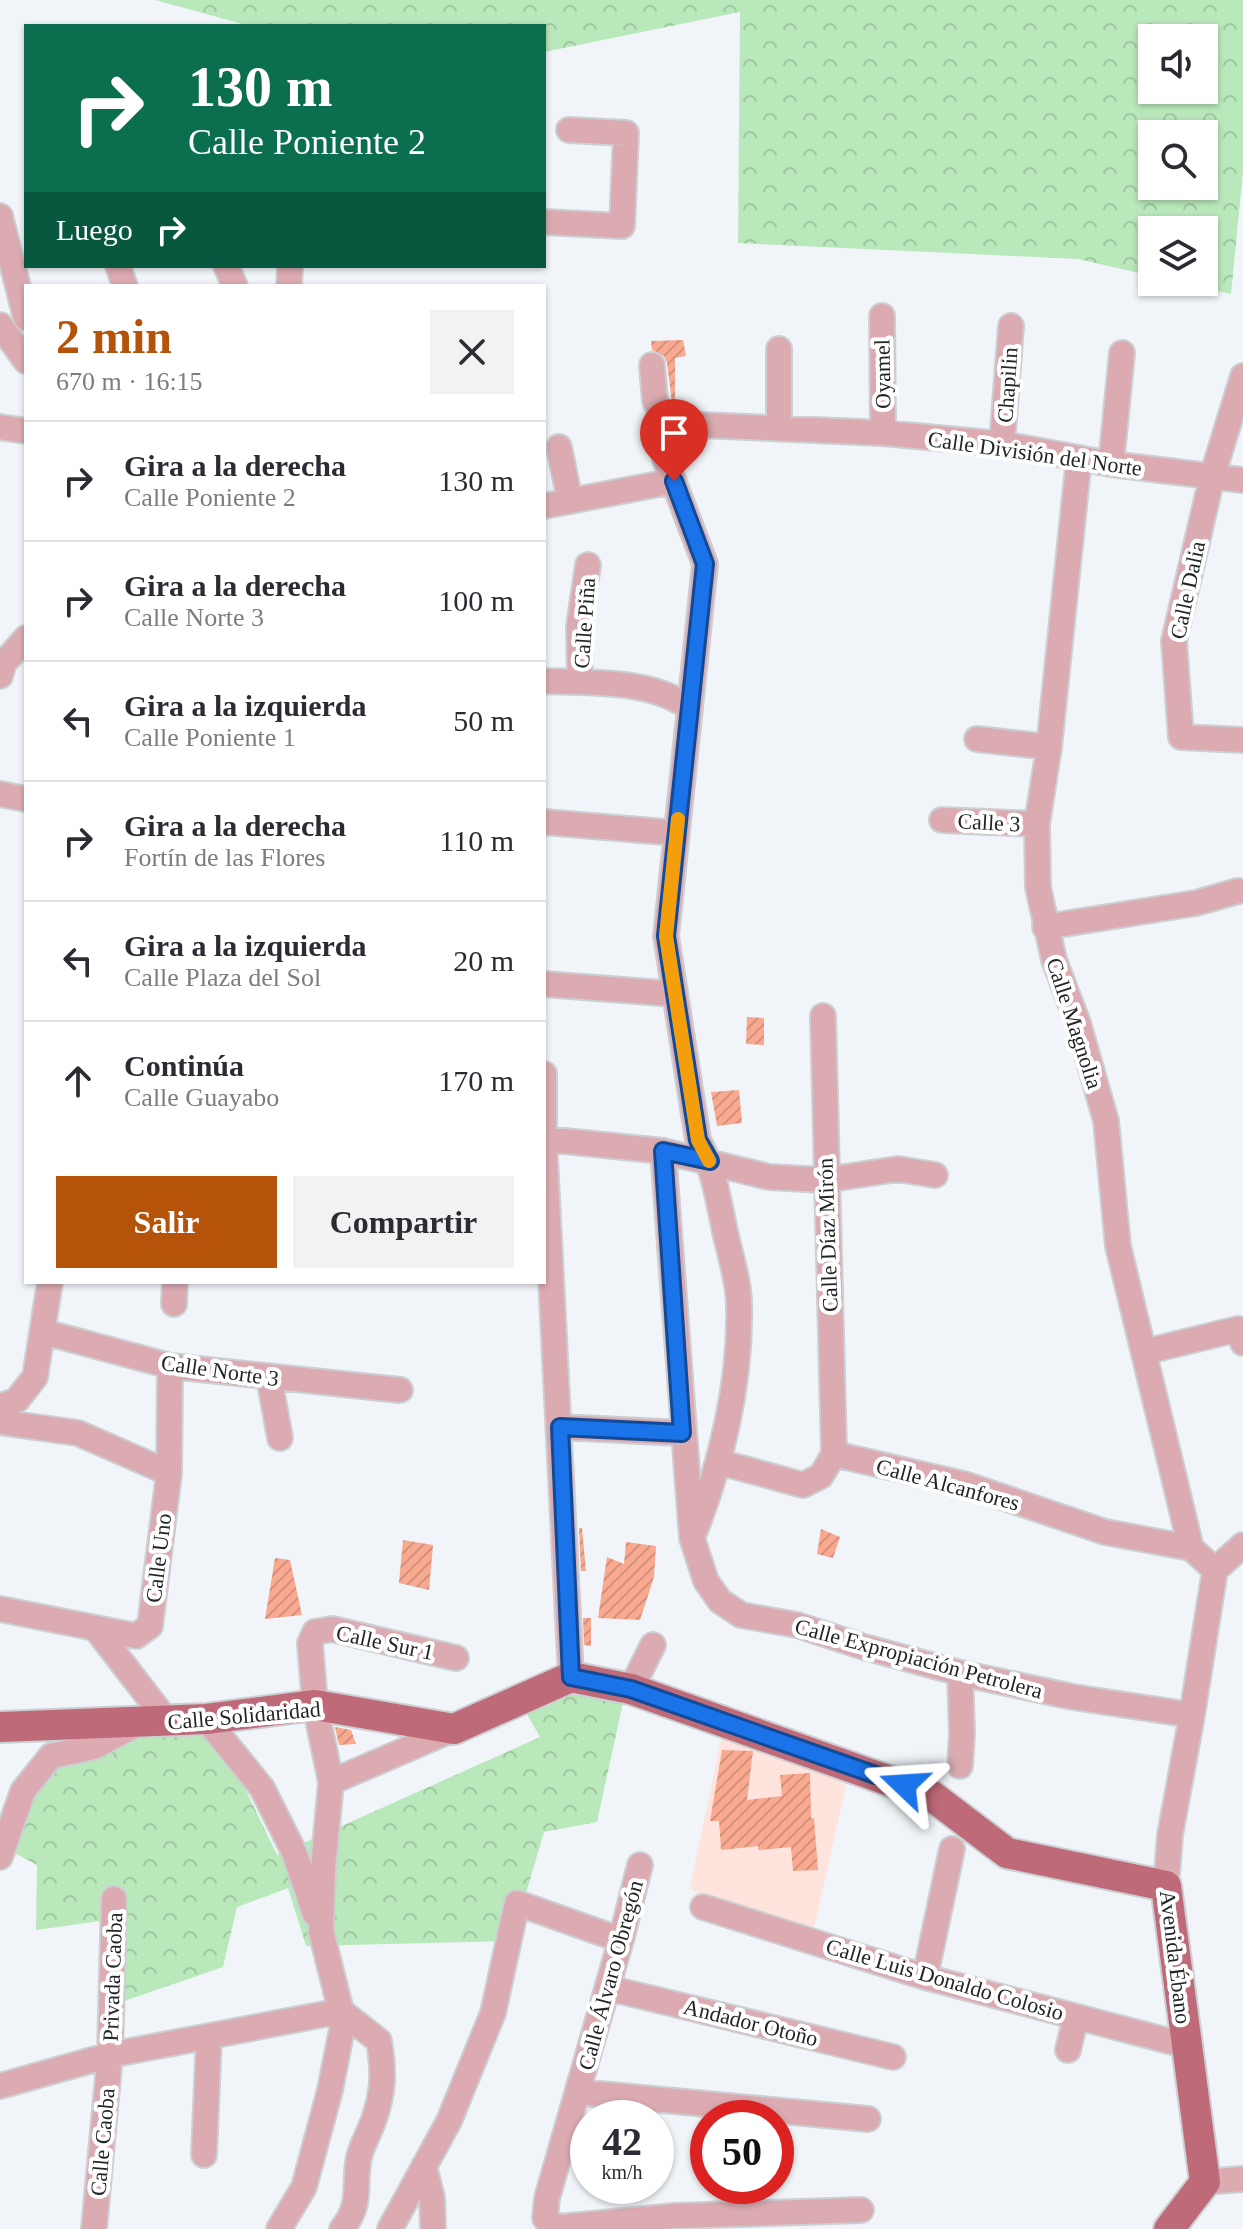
<!DOCTYPE html>
<html lang="es">
<meta charset="utf-8">
<style>
body{margin:0;font-family:Georgia,serif;background:#f2f2f3;color:#2b2b33;height:100vh;display:flex;flex-direction:column;font-size:30px;white-space:nowrap}
*{box-sizing:border-box;margin:0}
p{font-size:26px;color:#7c7c81}
.icon{flex:none;width:44px;height:44px;fill:none;stroke:currentColor;stroke-width:2;stroke-linecap:round;stroke-linejoin:round}
.map{position:relative;flex:1;overflow:hidden}
.details{position:absolute;left:24px;top:284px;width:522px;height:1000px;display:flex;flex-direction:column;background:#fff;border-radius:0px;box-shadow:0 2px 6px #0004}
.details>*{flex:none}
.top-card{position:absolute;left:24px;top:24px;width:522px;height:244px;border-radius:0px;box-shadow:0 2px 6px #0004;background:#0b6e4f;color:#fff;overflow:hidden}
.controls{position:absolute;left:1138px;top:24px;display:grid;gap:16px}
.controls a{display:grid;place-items:center;width:80px;height:80px;border-radius:0px;background:#fff;box-shadow:0 2px 6px #0004;font-size:40px}
.speed{position:absolute;left:570px;top:2100px;display:flex;gap:16px;font-size:40px;font-weight:700;text-align:center}
.speed>*{display:grid;place-content:center;width:104px;height:104px;border-radius:50%;background:#fff;box-shadow:0 2px 6px #0004;line-height:1}
.speed small{font-size:20px;font-weight:400}
.speed .limit{border:12px solid #d22;background:#fff;color:#111}
.pin{position:absolute;display:grid;place-items:center;width:68px;height:68px;color:#fff;margin:-82px -34px;border-radius:50% 50% 50% 0;rotate:-45deg;box-shadow:0 0 8px #0007}
.pin .icon{rotate:45deg}
.me{position:absolute;width:88px;margin:-44px;rotate:290deg;stroke-linejoin:round;filter:drop-shadow(0 0 6px #0008)}
.turn{display:flex;align-items:center;gap:28px;height:168px;padding:0 32px;font-size:36px}
.turn .icon{width:104px;height:104px;stroke-width:2.5}
.turn b{display:block;font-size:56px;line-height:68px}
.then{display:flex;align-items:center;height:76px;padding:0 32px;background:#0003;gap:16px;font-size:30px}
.round{display:grid;place-items:center;flex:none;width:84px;height:84px;border-radius:0px;background:#f2f2f3}
.overview{display:flex;align-items:center;justify-content:space-between;height:136px;padding:0 32px}
h1{font-size:48px;font-weight:700;line-height:60px;color:#b45309}
.action{display:flex;gap:16px;margin-top:auto;padding:16px 32px}
.action a{flex:1;height:92px;border-radius:0px;background:#b45309;color:#fff;font-size:32px;font-weight:700;line-height:92px;text-align:center}
.action a+a{background:#f2f2f3;color:#2b2b33}
ul{padding:0;list-style:none}
li{display:flex;align-items:center;gap:24px;height:120px;padding:0 32px;border-top:2px solid #e1e1e2}
li div{flex:1}
li b{display:block;font-size:30px}
li em{font-style:normal}
.map>svg:first-child{display:block}
.education{fill:#fee4dd}
.forest{fill:url(#forest-crowns);fill-rule:evenodd}
.building{fill:url(#building-hatch)}
.lines{fill:none;stroke-linecap:round;stroke-linejoin:round}
.minor-casing{stroke:#cccfd3;stroke-width:28}
.major-casing{stroke:#cccfd3;stroke-width:34}
.minor{stroke:#dbabb1;stroke-width:24}
.major{stroke:#be6a78;stroke-width:30}
.route-casing{stroke:#114b97;stroke-width:20}
.route{stroke:#1a73e8;stroke-width:14}
.slow{stroke:#f59e0b;stroke-width:14}
.labels{text-anchor:middle;stroke-width:8;stroke-linejoin:round;paint-order:stroke}
.street-label{font-size:22px;fill:#232426;stroke:#fff}
</style>
<div class="map">
<svg width="1243" height="2229" viewBox="0 0 1243 2229">
<defs>
<pattern id="forest-crowns" width="20" height="18" patternUnits="userSpaceOnUse" patternTransform="scale(2)"><rect width="20" height="18" fill="#b9e8ba"/><path d="M2 6a3 3 0 1 1 6 0M12 15a3 3 0 1 1 6 0" fill="none" stroke="#9fc7a0"/></pattern>
<pattern id="building-hatch" width="6" height="6" patternUnits="userSpaceOnUse" patternTransform="scale(2)"><rect width="6" height="6" fill="#f8a98f"/><path d="M-1 1l2-2M0 6l6-6M5 7l2-2" fill="none" stroke="#d4917b"/></pattern>
</defs>
<rect width="100%" height="100%" fill="#f1f5f9"/>
<!-- education -->
<path class="education" d="M722 1735 847 1781 813 1934 703 1900 690 1887Z"/>
<!-- forest -->
<path class="forest" d="M155 0H1243V172L1231 294 1177 282H1204V230H1152V276L1078 259 738 243 740 12 544 52V26H250ZM1152 38H1204V90H1152ZM1152 134H1204V186H1152Z
M548 1681 624 1698 597 1822 544 1832 512 1941 306 1946 288 1888 237 1907 223 1967 101 2009 115 1919 36 1930 37 1865 5 1848 47 1761 129 1729 221 1738 277 1855 540 1737 516 1695Z"/>
<!-- building -->
<path class="building" d="M683 340 686 356 675 358V402H672L667 363 664 356 652 350 651 341Z
M747 1017 764 1018V1045L746 1044Z
M739 1090 742 1123 717 1126 711 1092Z
M579 1528H582L586 1571H581Z
M821 1529 840 1537 833 1558 817 1554Z
M403 1540 433 1545 429 1590 399 1583Z
M626 1542 656 1546 654 1577 640 1620 598 1618 607 1557 624 1564Z
M275 1558 290 1560 302 1615 265 1619Z
M583 1618H591V1646L584 1645Z
M335 1727 351 1730 356 1744 339 1745Z
M722 1750 753 1751 747 1800 782 1796 780 1775 810 1773 811 1818H814L818 1870 793 1871 791 1847 758 1850V1846L721 1850 719 1821H710Z"/>
<g class="lines">
<!-- minor casing -->
<g class="minor-casing">
<path id="minor" d="M0 216 26 318
M544 222 622 226 626 133 569 130
M118 266 125 286
M226 266 235 286
M289 286 290 266
M882 316 883 433
M0 325 26 361
M779 349V428
M652 365 655 401 669 428
M1243 376 1212 477 1174 641 1181 737 1243 740
M0 427 26 431
M1002 444 1011 326
M559 447 570 501
M1079 458 1049 747 1037 824 1038 887 1054 960 1078 1023 1106 1121 1118 1246 1191 1548 1215 1570
M1111 464 1122 353
M544 506 674 481
M0 676 4 663 26 638
M544 681C592 683 648 679 689 707
M580 682 579 626 588 565
M977 739 1049 747
M0 794 26 799
M942 820 1037 824
M544 822 677 833
M1045 927 1196 903 1238 891
M544 984 675 994
M823 1016 834 1454
M544 1074V1139L571 1677
M544 1139 663 1151 769 1177 825 1180 898 1169 935 1175
M663 1151 692 1538 706 1581 720 1601 741 1615 797 1625 864 1647 960 1673 1073 1697 1192 1715
M174 1304 175 1282
M44 1332 170 1366 400 1390
M1144 1352 1238 1329 1243 1343
M269 1378 280 1438
M0 1407 17 1400 35 1377 50 1282
M0 1422 78 1433 169 1473
M560 1427 682 1433
M834 1454 967 1485 1105 1532 1191 1548
M719 1462 803 1485 821 1476 834 1454
M692 1538C721 1467 741 1382 739 1305 739 1280 729 1252 724 1227 718 1197 713 1167 698 1140L666 936 705 564 665 459V434L669 428 679 424 883 433 1002 444 1111 464 1243 480
M0 1609 136 1636 150 1626 169 1473 170 1366
M96 1629 167 1721
M960 1673 962 1733 960 1766
M631 1689 653 1645
M206 1719 262 1788 294 1852 315 1914
M331 1782 454 1729
M0 1857 23 1791 51 1756 94 1747 139 1723
M640 1865 621 1940 547 2198 545 2218 548 2222 560 2227 675 2216 861 2210
M1166 1886 1170 1835 1192 1715 1215 1570 1243 1545
M703 1907 925 1977 1188 2046
M925 1977 952 1849
M608 1988 893 2057
M1068 2050 1076 2017
M0 2086 110 2055 341 2011 379 2041C384 2072 384 2091 373 2122 369 2133 362 2145 359 2157 353 2186 363 2203 342 2229
M578 2092 868 2119
M204 2155 209 2036
M424 2166 432 2198 433 2229
M1205 2182 1243 2179
M94 2229 110 2055 114 1899
M279 2229 304 2187 330 2090 342 2029 341 2011 321 1931 323 1868 331 1782 315 1705 310 1643 315 1632 332 1629 456 1658
M390 2229 449 2121 493 2013 517 1903 621 1940"/>
</g>
<!-- major casing -->
<g class="major-casing">
<path id="major" d="M0 1727 206 1719 315 1705 454 1729 571 1677 631 1689 932 1796 1007 1853 1166 1886 1205 2182 1169 2229"/>
</g>
<!-- minor -->
<use href="#minor" class="minor"/>
<!-- major -->
<use href="#major" class="major"/>
</g>
<g class="lines">
<!-- route casing -->
<g class="route-casing">
<path id="route" d="M674 481 705 564 666 936 698 1140 710 1161 663 1151 682 1433 560 1427 571 1677 631 1689 904 1785"/>
</g>
<!-- route -->
<use href="#route" class="route"/>
<!-- slow -->
<path class="slow" d="M678 819 666 936 698 1140 709 1161"/>
</g>
<g class="labels">
<!-- street labels -->
<g class="street-label">
<text transform="translate(882 374) rotate(-91)" y="8">Oyamel</text>
<text transform="translate(1007 385) rotate(-86)" y="8">Chapilin</text>
<text transform="translate(1035 453) rotate(8)" y="8">Calle División del Norte</text>
<text transform="translate(1187 590) rotate(-78)" y="8">Calle Dalia</text>
<text transform="translate(584 623) rotate(-86)" y="8">Calle Piña</text>
<text transform="translate(989 822) rotate(3)" y="8">Calle 3</text>
<text transform="translate(1075 1023) rotate(72)" y="8">Calle Magnolia</text>
<text transform="translate(827 1235) rotate(-92)" y="8">Calle Díaz Mirón</text>
<text transform="translate(220 1370) rotate(8)" y="8">Calle Norte 3</text>
<text transform="translate(948 1484) rotate(15)" y="8">Calle Alcanfores</text>
<text transform="translate(158 1558) rotate(-83)" y="8">Calle Uno</text>
<text transform="translate(385 1642) rotate(12)" y="8">Calle Sur 1</text>
<text transform="translate(919 1658) rotate(15)" y="8">Calle Expropiación Petrolera</text>
<text transform="translate(244 1715) rotate(-5)" y="8">Calle Solidaridad</text>
<text transform="translate(1176 1957) rotate(83)" y="8">Avenida Ébano</text>
<text transform="translate(610 1975) rotate(-75)" y="8">Calle Álvaro Obregón</text>
<text transform="translate(112 1977) rotate(-88)" y="8">Privada Caoba</text>
<text transform="translate(945 1979) rotate(16)" y="8">Calle Luis Donaldo Colosio</text>
<text transform="translate(751 2022) rotate(14)" y="8">Andador Otoño</text>
<text transform="translate(102 2142) rotate(-85)" y="8">Calle Caoba</text>
</g>
</g>
</svg>
<div class="controls">
<a><svg class="icon" aria-label="sound" viewBox="0 0 24 24"><path d="M4 9h4l5-4v14l-5-4H4zM17 9q2 3 0 6"/></svg></a>
<a><svg class="icon" aria-label="search" viewBox="0 0 24 24"><circle cx="10" cy="10" r="6"/><path d="M15 15l6 6"/></svg></a>
<a><svg class="icon" aria-label="layers" viewBox="0 0 24 24"><path d="M12 4l9 5-9 5-9-5zM3 14l9 5 9-5"/></svg></a>
</div>
<div class="speed"><div>42<small>km/h</small></div><div class="limit">50</div></div>
<div class="pin" style="left:674px;top:481px;background:#d93025"><svg class="icon" aria-label="arrive" viewBox="0 0 24 24"><path d="M6 21V4h12l-3 4 3 4H6"/></svg></div>
<svg class="me" style="left:904px;top:1785px" viewBox="-20 -20 40 40"><path d="M0-17L14 15 0 8-14 15z" fill="#1a73e8" stroke="#fff" stroke-width="4"/></svg>
<div class="top-card">
<div class="turn"><svg class="icon" aria-label="right" viewBox="0 0 24 24"><path d="M7 20v-9h11M14 6l5 5-5 5"/></svg><div><b>130 m</b>Calle Poniente 2</div></div>
<div class="then">Luego<svg class="icon" aria-label="right" viewBox="0 0 24 24"><path d="M7 20v-9h11M14 6l5 5-5 5"/></svg></div>
</div>
<section class="details">
<div class="overview"><div><h1>2 min</h1><p>670 m · 16:15</p></div><a class="round"><svg class="icon" aria-label="close" viewBox="0 0 24 24"><path d="M6 6l12 12M18 6L6 18"/></svg></a></div>
<ul>
<li><svg class="icon" aria-label="right" viewBox="0 0 24 24"><path d="M7 20v-9h11M14 6l5 5-5 5"/></svg><div><b>Gira a la derecha</b><p>Calle Poniente 2</p></div><em>130 m</em></li>
<li><svg class="icon" aria-label="right" viewBox="0 0 24 24"><path d="M7 20v-9h11M14 6l5 5-5 5"/></svg><div><b>Gira a la derecha</b><p>Calle Norte 3</p></div><em>100 m</em></li>
<li><svg class="icon" aria-label="left" viewBox="0 0 24 24"><path d="M17 20v-9H6M10 6l-5 5 5 5"/></svg><div><b>Gira a la izquierda</b><p>Calle Poniente 1</p></div><em>50 m</em></li>
<li><svg class="icon" aria-label="right" viewBox="0 0 24 24"><path d="M7 20v-9h11M14 6l5 5-5 5"/></svg><div><b>Gira a la derecha</b><p>Fortín de las Flores</p></div><em>110 m</em></li>
<li><svg class="icon" aria-label="left" viewBox="0 0 24 24"><path d="M17 20v-9H6M10 6l-5 5 5 5"/></svg><div><b>Gira a la izquierda</b><p>Calle Plaza del Sol</p></div><em>20 m</em></li>
<li><svg class="icon" aria-label="ahead" viewBox="0 0 24 24"><path d="M12 20V5M6 11l6-6 6 6"/></svg><div><b>Continúa</b><p>Calle Guayabo</p></div><em>170 m</em></li>
</ul>
<div class="action"><a>Salir</a><a>Compartir</a></div>
</section>
</div>
